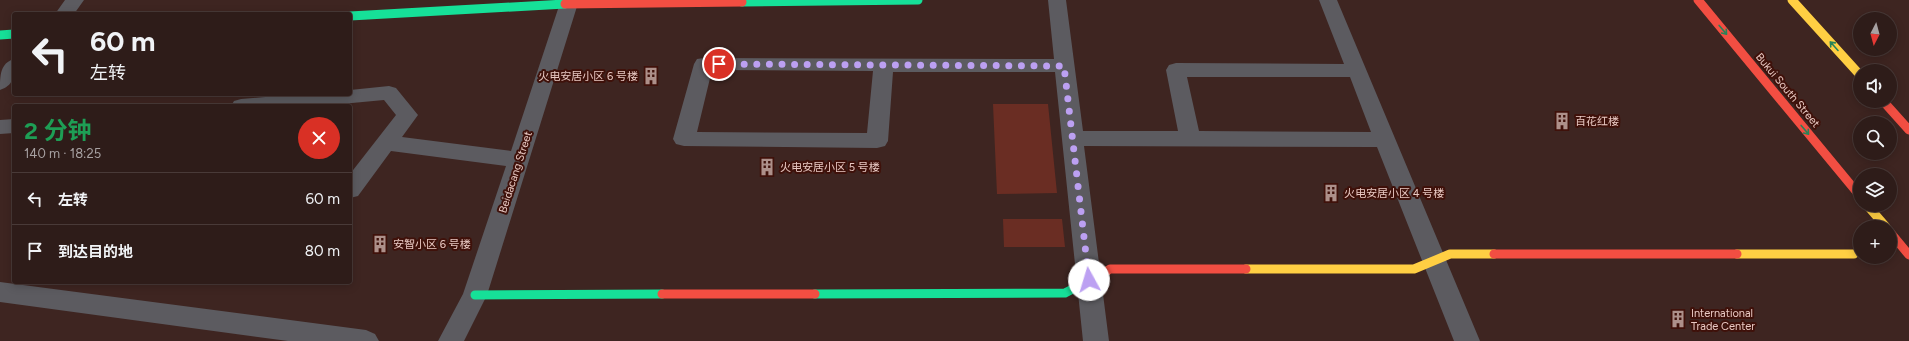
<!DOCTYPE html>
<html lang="zh">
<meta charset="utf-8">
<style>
body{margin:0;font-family:Figtree,"Noto Sans SC",sans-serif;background:#362522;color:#f1f3f6;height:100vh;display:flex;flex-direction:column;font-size:15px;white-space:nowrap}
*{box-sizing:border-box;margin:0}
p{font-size:13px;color:#a7a1a2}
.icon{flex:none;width:22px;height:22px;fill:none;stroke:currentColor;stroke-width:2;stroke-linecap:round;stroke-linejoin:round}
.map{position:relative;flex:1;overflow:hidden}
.drawer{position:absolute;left:12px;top:104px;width:340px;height:180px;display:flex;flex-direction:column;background:#2e1c19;border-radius:4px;box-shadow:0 2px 10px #0003,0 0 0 1px #493a38}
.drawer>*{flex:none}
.guide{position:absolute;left:12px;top:12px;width:340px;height:84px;border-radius:4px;box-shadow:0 2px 10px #0003,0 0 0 1px #493a38;background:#2e1c19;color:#f1f3f6;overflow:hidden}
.needle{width:26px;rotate:186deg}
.tools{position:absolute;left:1853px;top:12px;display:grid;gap:8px}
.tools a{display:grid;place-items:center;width:44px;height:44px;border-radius:50%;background:#2e1c19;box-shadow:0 2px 10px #0003,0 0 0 1px #493a38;font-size:20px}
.pin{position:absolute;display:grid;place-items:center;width:34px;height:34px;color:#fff;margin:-17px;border:2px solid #fff;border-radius:50%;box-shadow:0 1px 4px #0007}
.me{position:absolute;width:44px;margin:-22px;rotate:354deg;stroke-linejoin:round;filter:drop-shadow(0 0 3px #0008)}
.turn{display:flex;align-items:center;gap:14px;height:84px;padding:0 12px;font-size:18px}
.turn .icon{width:52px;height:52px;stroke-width:2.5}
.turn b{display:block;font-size:28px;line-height:34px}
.round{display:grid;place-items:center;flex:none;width:42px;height:42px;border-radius:21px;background:#362522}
.overview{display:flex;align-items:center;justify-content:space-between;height:68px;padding:0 12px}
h1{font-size:24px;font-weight:700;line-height:30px;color:#1e9e55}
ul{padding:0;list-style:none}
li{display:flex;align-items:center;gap:12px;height:52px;padding:0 12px;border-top:1px solid #493a38}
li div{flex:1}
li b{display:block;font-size:15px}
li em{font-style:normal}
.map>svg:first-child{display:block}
.green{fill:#6a2d23}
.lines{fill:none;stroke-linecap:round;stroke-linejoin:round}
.street{fill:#5c5b60;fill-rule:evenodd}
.fast{stroke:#16e098;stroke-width:9}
.slow{stroke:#ffcf43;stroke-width:9}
.jam{stroke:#f24e42;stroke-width:9}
.oneway{stroke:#288358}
.route{stroke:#bca0f2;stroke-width:7;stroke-dasharray:0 12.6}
.labels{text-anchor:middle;stroke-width:4;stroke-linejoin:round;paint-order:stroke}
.poi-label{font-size:11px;fill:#e9c9c3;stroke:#3f110a;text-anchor:start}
.street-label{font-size:11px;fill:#e9c9c3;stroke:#3f110a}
</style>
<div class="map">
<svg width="1909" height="341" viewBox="0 0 1909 341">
<rect width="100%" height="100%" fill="#3e2521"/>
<!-- green -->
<path class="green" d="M993 104H1048L1057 193 997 194Z
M1003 219H1062L1065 247H1004Z"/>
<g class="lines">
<!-- street -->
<path class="street" d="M65 0H84L74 14H55Z
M561 0H579L487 295 464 341H438L463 294 506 166 391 151 358 196 350 198V174L396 115 384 100 320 106H231L234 101 241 99 299 94H350V90L389 86 396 88 418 115 402 137 511 151Z
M1048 0H1066L1083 131H1178L1166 70 1169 65 1176 63 1344 64 1319 0H1337L1480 341H1454L1377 147 1084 146 1109 341H1083L1055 72H893L888 141 885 146 877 148 684 146 676 144 673 139 694 64 697 59 704 58 1054 59ZM712 70 873 71 867 133 697 132ZM1187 77H1350L1371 132 1199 131Z
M14 59C14 73 16 85 0 90 0 76 0 63 14 59Z
M14 119V133L0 134V120Z
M0 282 366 330 375 334 379 341H288L0 302Z"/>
<!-- fast -->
<path class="fast" d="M742 2 918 0
M350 16 565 4
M0 35 14 34
M815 294 1065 293 1107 271
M475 295 662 294"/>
<!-- slow -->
<path class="slow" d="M1792 0 1860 75
M1867 205 1886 227
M1737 254H1854
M1246 269H1414L1450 254H1494"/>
<!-- jam -->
<path class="jam" d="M1698 0 1860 196
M565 4 742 2
M1883 101 1909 130
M1890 232 1909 255
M1494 254H1737
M1107 271 1110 269H1246
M662 294H815"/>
</g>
<!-- one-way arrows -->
<defs><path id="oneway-shaft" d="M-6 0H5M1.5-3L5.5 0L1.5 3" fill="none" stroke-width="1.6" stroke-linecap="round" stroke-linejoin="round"/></defs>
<g class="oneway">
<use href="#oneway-shaft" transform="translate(1723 30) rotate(50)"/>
<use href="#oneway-shaft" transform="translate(1834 46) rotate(-132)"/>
<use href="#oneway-shaft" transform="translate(1805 130) rotate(50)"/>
</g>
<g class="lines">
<!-- route -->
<path class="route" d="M719 64 1064 66 1089 280"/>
</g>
<!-- icons -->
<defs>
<g id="building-bare" transform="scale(1.38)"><path d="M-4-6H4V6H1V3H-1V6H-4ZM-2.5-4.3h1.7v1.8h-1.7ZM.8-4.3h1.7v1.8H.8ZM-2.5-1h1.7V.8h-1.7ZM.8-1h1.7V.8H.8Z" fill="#ad908a" stroke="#3f110a" stroke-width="2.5" paint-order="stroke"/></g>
</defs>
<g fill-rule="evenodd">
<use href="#building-bare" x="651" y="76"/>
<use href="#building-bare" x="1562" y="121"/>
<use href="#building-bare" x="767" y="167"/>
<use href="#building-bare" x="1331" y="193"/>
<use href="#building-bare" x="380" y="244"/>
<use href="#building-bare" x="1678" y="319"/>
</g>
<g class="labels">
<!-- poi labels -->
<g class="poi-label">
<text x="638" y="80" text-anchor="end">火电安居小区 6 号楼</text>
<text x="1575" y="125">百花红楼</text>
<text x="780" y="171">火电安居小区 5 号楼</text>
<text x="1344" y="197">火电安居小区 4 号楼</text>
<text x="393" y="248">安智小区 6 号楼</text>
<text x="1691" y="317">International<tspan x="1691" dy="13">Trade Center</tspan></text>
</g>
<!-- street labels -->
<g class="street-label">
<text transform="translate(1788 90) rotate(50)" y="4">Bukui South Street</text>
<text transform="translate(515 172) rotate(-72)" y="4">Beidacang Street</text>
</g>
</g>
</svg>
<div class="tools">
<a><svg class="needle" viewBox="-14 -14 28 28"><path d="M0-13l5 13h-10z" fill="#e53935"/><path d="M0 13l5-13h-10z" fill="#a7a1a2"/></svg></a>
<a><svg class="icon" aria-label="sound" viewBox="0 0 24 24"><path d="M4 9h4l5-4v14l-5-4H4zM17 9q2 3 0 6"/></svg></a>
<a><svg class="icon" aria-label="search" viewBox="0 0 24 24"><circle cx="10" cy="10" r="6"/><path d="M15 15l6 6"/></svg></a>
<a><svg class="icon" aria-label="layers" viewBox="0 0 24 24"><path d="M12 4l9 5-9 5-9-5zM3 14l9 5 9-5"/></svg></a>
<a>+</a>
</div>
<div class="pin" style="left:719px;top:64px;background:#d93025"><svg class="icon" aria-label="arrive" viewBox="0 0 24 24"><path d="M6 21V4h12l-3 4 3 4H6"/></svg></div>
<svg class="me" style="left:1089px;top:280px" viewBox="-20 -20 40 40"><circle r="19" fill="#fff"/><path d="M0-13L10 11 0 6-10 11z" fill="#bca0f2"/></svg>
<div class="guide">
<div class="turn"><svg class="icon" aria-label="left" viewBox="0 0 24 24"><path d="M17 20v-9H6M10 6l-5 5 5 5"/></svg><div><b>60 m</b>左转</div></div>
</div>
<section class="drawer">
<div class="overview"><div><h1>2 分钟</h1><p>140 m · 18:25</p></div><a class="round" style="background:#d93025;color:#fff"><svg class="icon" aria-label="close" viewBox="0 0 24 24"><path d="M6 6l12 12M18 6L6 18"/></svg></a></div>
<ul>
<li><svg class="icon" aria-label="left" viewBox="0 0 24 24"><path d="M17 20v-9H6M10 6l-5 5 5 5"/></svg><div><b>左转</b></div><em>60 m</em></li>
<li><svg class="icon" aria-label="arrive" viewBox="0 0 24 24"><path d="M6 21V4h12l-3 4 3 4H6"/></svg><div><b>到达目的地</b></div><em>80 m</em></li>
</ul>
</section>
</div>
